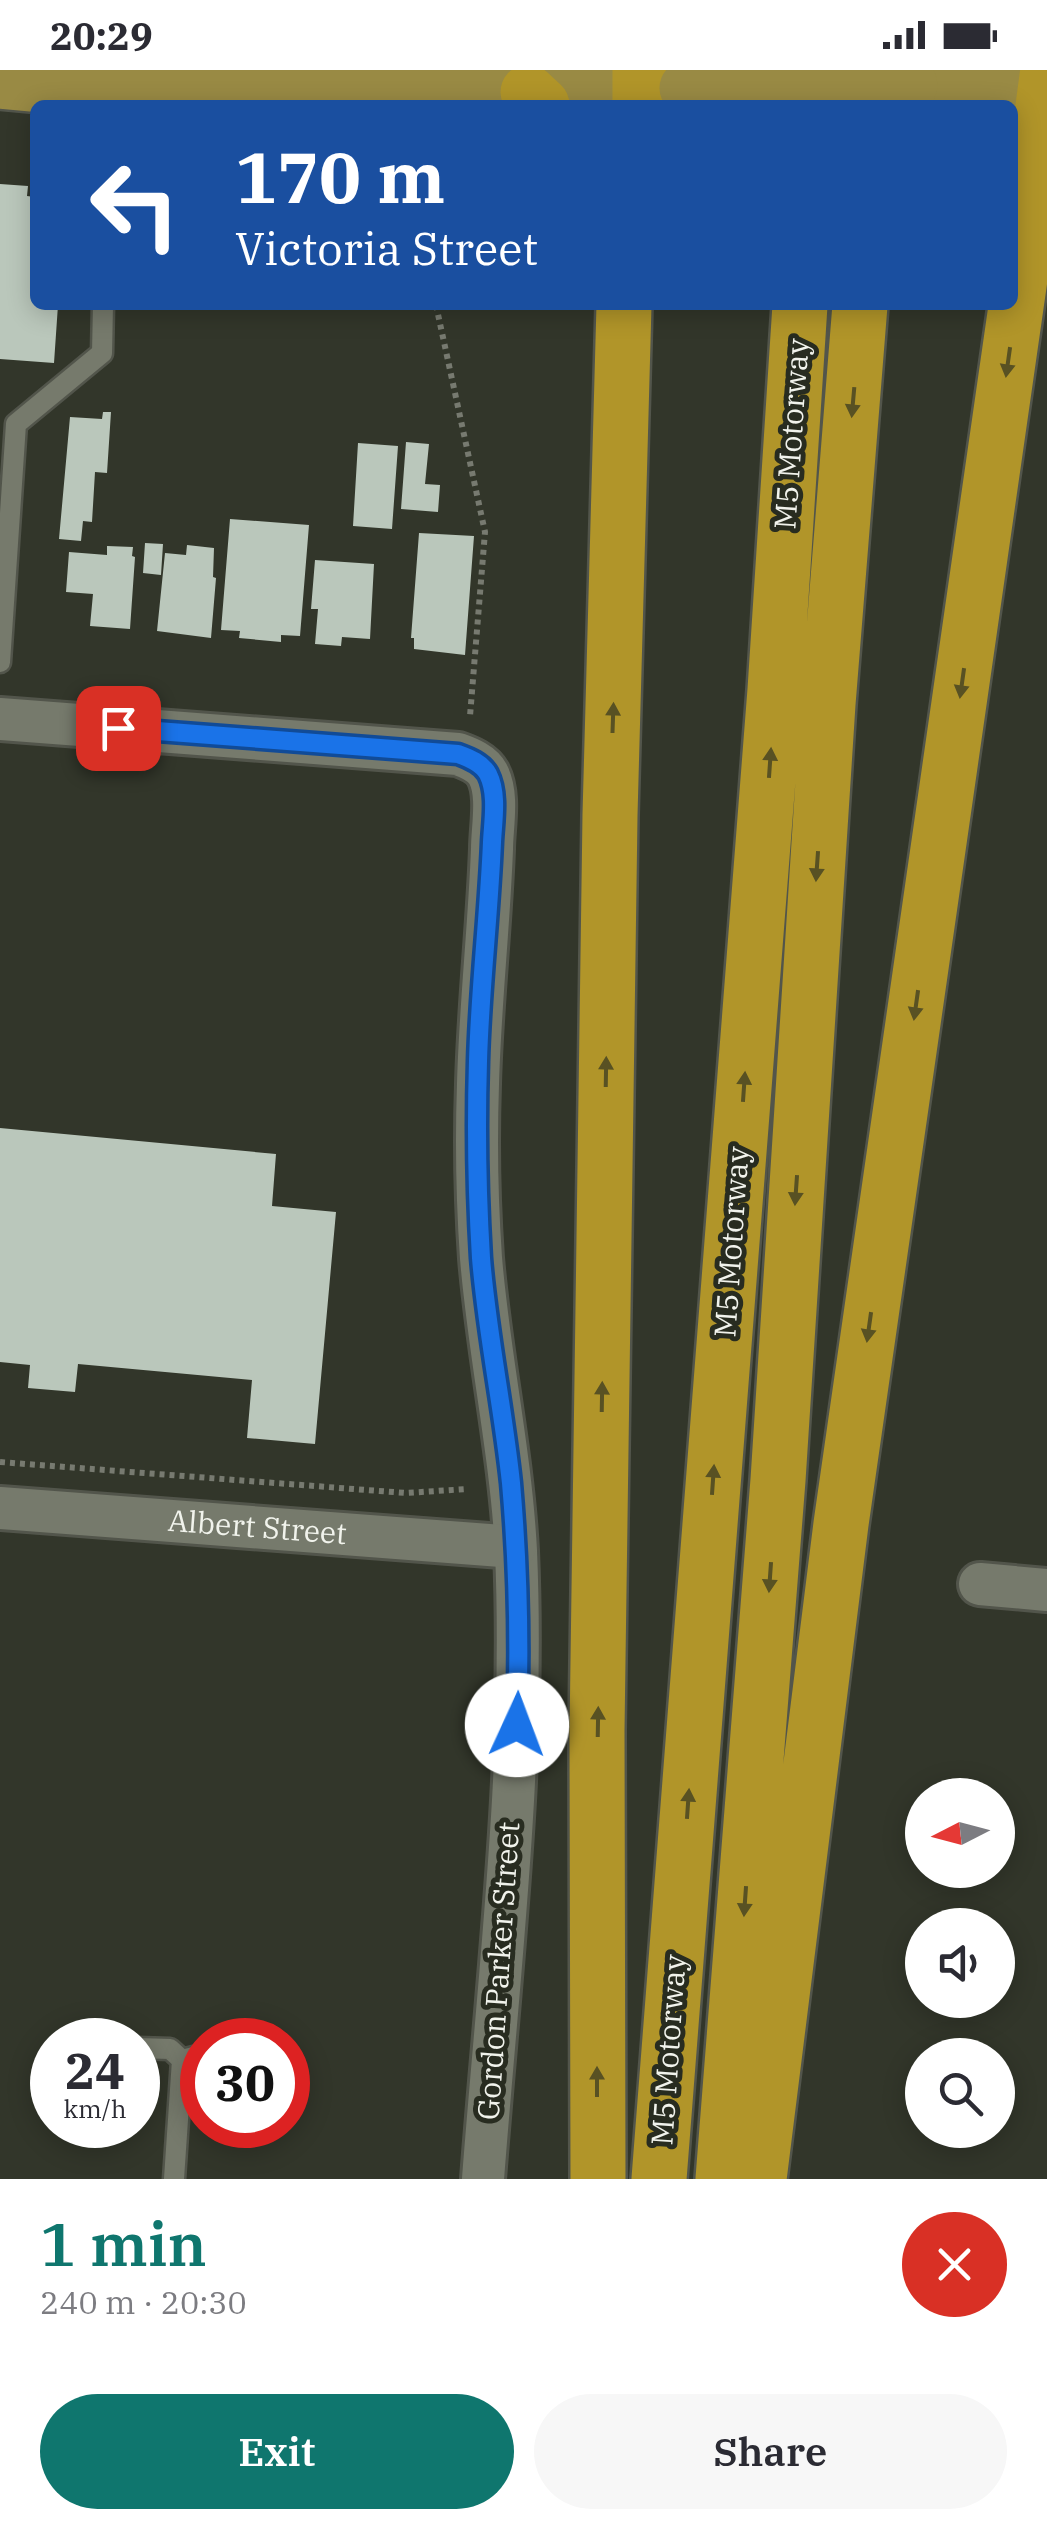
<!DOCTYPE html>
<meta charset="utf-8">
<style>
body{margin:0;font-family:"IBM Plex Serif",serif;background:#f7f7f7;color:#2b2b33;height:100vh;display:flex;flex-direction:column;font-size:38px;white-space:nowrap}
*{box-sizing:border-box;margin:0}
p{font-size:32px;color:#7c7c81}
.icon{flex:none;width:55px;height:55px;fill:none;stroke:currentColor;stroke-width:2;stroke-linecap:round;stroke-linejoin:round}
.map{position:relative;height:2109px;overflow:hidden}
.sheet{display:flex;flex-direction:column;background:#fff;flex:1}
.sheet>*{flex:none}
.guide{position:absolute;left:30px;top:30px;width:988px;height:210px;border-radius:15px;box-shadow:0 5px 25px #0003;background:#1a4fa0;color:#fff;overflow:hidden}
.needle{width:65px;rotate:264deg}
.tools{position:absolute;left:905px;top:1708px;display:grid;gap:20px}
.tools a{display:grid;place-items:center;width:110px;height:110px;border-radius:50%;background:#fff;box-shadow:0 5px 25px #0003;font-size:50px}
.speed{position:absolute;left:30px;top:1948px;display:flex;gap:20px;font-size:50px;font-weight:700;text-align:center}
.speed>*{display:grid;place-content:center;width:130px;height:130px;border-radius:50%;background:#fff;box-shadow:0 5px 25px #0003;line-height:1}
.speed small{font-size:25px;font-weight:400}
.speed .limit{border:15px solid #d22;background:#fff;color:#111}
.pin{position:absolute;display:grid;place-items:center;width:85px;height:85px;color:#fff;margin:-42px;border-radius:20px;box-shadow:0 5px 15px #0006}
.me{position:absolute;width:110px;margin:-55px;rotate:2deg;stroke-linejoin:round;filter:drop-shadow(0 0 8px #0008)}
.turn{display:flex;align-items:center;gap:35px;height:210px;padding:0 40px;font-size:45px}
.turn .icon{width:130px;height:130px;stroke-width:2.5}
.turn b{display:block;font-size:70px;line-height:85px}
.round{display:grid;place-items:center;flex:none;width:105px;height:105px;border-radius:52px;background:#f7f7f7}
.headline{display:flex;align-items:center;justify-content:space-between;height:170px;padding:0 40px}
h1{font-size:60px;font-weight:600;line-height:75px;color:#0f766e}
.button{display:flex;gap:20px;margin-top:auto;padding:20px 40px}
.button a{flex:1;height:115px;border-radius:60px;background:#0f766e;color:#fff;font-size:40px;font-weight:600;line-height:115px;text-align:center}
.button a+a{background:#f7f7f7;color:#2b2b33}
.status{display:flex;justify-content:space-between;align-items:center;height:70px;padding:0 50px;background:#fff;direction:ltr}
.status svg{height:28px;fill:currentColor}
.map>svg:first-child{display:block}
.building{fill:#bac7bb}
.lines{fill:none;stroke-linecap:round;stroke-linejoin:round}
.lane-casing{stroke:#52554b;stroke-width:25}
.street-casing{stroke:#52554b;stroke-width:48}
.primary-casing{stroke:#52554b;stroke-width:60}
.highway-casing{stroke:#52554b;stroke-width:60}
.path{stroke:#777a70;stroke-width:6;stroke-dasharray:5 5;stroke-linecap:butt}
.lane{stroke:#767a6c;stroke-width:20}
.street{stroke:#767a6c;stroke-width:42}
.primary{stroke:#998a44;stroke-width:55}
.highway{stroke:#b19529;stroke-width:55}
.primary-bridge-casing{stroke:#52554b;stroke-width:60;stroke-linecap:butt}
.primary-bridge{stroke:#998a44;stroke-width:55}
.oneway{fill:#585123}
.route-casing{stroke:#114b97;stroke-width:25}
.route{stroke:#1a73e8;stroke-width:18}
.labels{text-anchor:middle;stroke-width:10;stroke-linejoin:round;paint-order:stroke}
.street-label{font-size:30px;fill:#f1f3ec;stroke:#282c20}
</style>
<div class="status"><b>20:29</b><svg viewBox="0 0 49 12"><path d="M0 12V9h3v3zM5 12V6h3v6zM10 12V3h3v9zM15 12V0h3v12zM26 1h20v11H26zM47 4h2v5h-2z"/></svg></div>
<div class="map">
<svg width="1047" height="2109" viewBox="0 0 1047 2109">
<rect width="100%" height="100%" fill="#32362a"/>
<!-- building -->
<path class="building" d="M0 114 28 116 27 126 35 127V235H58L54 293 0 289Z
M103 342H111L107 403 95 402 92 452 83 451 81 471 59 469 70 347 102 349Z
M406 372 429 374 425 414 440 415 438 442 401 439Z
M358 373 398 376 392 459 353 456Z
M230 449 309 455 300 566 281 565V572L239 568 240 561 221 560Z
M419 463 474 466 465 585 414 579V568H411Z
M145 473 163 474 161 505 143 503Z
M187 475 214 478 213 507 216 508 211 568 157 561 165 483 186 485Z
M107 476 133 477 132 486 135 487 130 559 90 556 93 524 66 522 69 482 107 485Z
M315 490 374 494 370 569 342 567 341 576 315 574 318 539H311Z
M0 1058 276 1084 272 1136 336 1142 315 1374 247 1368 252 1310 78 1294 75 1322 28 1318 30 1295 0 1292Z"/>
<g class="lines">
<!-- lane casing -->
<g class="lane-casing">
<path id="lane" d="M0 592 16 354 102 283 103 235
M138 1978 170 1979 182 1990 174 2109
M182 1990 202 1985"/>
</g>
<!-- street casing -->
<g class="street-casing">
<g id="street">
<path d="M0 649 458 684C469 688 482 693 488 704 499 725 492 757 492 779 489 858 480 936 478 1014 476 1072 477 1130 481 1188 489 1286 511 1383 516 1481 525 1691 499 1900 483 2109"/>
<path id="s1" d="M0 1438 515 1477"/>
<path d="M980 1514 1047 1520"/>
</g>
</g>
<!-- primary casing -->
<g class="primary-casing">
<path id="primary" d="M0 11 51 16 528 22 687 18
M910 15 985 12 1047 5"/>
</g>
<!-- highway casing -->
<g class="highway-casing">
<path id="highway" d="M528 22 542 35
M640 35V0
M598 2109 597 1661 610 745 624 235
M659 2109 775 620 800 235
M723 2109 778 1410 828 634 860 235
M759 2109 841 1454 1022 195 1047 6"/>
</g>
<!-- path -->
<path class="path" d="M436 235 485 462 470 646
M0 1392 406 1423 467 1419"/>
<!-- lane -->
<use href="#lane" class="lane"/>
<!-- street -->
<use href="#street" class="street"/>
<!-- primary -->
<use href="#primary" class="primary"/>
<!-- highway -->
<use href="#highway" class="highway"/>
<!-- primary-bridge casing -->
<g class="primary-bridge-casing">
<path id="primary-bridge" d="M687 18 910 15"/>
</g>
<!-- primary-bridge -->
<use href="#primary-bridge" class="primary-bridge"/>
</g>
<!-- one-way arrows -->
<defs><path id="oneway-solid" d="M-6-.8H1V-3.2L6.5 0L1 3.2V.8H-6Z" transform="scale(2.5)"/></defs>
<g class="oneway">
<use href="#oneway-solid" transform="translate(1008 292) rotate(98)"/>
<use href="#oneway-solid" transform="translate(853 332) rotate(95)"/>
<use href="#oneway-solid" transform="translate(962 613) rotate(98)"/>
<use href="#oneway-solid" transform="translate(613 648) rotate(-88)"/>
<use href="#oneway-solid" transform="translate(770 693) rotate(-86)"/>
<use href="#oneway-solid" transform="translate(817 796) rotate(94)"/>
<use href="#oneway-solid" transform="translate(916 935) rotate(98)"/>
<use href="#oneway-solid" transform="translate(606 1002) rotate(-89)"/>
<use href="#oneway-solid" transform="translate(744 1017) rotate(-86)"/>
<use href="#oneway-solid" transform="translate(796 1120) rotate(94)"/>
<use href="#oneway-solid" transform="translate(869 1257) rotate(98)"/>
<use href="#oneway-solid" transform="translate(602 1327) rotate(-89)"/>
<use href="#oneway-solid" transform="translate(713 1410) rotate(-86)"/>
<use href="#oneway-solid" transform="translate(770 1507) rotate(94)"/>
<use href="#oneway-solid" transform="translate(598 1652) rotate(-89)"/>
<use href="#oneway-solid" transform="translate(688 1734) rotate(-86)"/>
<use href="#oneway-solid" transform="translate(745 1831) rotate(94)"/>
<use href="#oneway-solid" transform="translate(597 2012) rotate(-90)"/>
</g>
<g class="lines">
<!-- route casing -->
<g class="route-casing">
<path id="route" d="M118 658 458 684C469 688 482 693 488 704 498 724 493 751 492 772 489 845 480 918 478 991 476 1056 477 1122 481 1188 487 1263 503 1337 511 1413 518 1493 520 1574 517 1655"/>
</g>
<!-- route -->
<use href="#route" class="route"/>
</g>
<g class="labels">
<!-- street labels -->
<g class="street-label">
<text transform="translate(792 364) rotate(-86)" y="10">M5 Motorway</text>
<text transform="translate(732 1172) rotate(-86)" y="10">M5 Motorway</text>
<text dy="10" stroke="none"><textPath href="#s1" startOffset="258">Albert Street</textPath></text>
<text transform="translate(499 1901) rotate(-86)" y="10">Gordon Parker Street</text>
<text transform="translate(669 1980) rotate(-86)" y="10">M5 Motorway</text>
</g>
</g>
</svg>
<div class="tools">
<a><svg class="needle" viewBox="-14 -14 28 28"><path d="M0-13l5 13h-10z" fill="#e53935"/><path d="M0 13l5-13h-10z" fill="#7c7c81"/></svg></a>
<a><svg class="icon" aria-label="sound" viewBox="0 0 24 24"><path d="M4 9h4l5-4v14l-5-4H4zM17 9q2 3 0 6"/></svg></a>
<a><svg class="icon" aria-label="search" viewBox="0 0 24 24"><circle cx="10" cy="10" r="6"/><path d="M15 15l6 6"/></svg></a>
</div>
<div class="speed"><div>24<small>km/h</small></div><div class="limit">30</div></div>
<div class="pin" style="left:118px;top:658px;background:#d93025"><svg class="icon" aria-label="arrive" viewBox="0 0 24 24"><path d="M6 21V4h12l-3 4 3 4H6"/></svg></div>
<svg class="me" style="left:517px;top:1655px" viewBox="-20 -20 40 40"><circle r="19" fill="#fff"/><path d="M0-13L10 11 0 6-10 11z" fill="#1a73e8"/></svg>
<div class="guide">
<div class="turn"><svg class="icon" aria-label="left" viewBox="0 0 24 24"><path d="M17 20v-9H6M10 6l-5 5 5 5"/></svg><div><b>170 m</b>Victoria Street</div></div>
</div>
</div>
<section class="sheet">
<div class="headline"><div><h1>1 min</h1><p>240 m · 20:30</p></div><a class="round" style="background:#d93025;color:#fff"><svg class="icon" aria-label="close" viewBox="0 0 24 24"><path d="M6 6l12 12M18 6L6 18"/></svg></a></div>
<div class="button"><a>Exit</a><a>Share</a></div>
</section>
